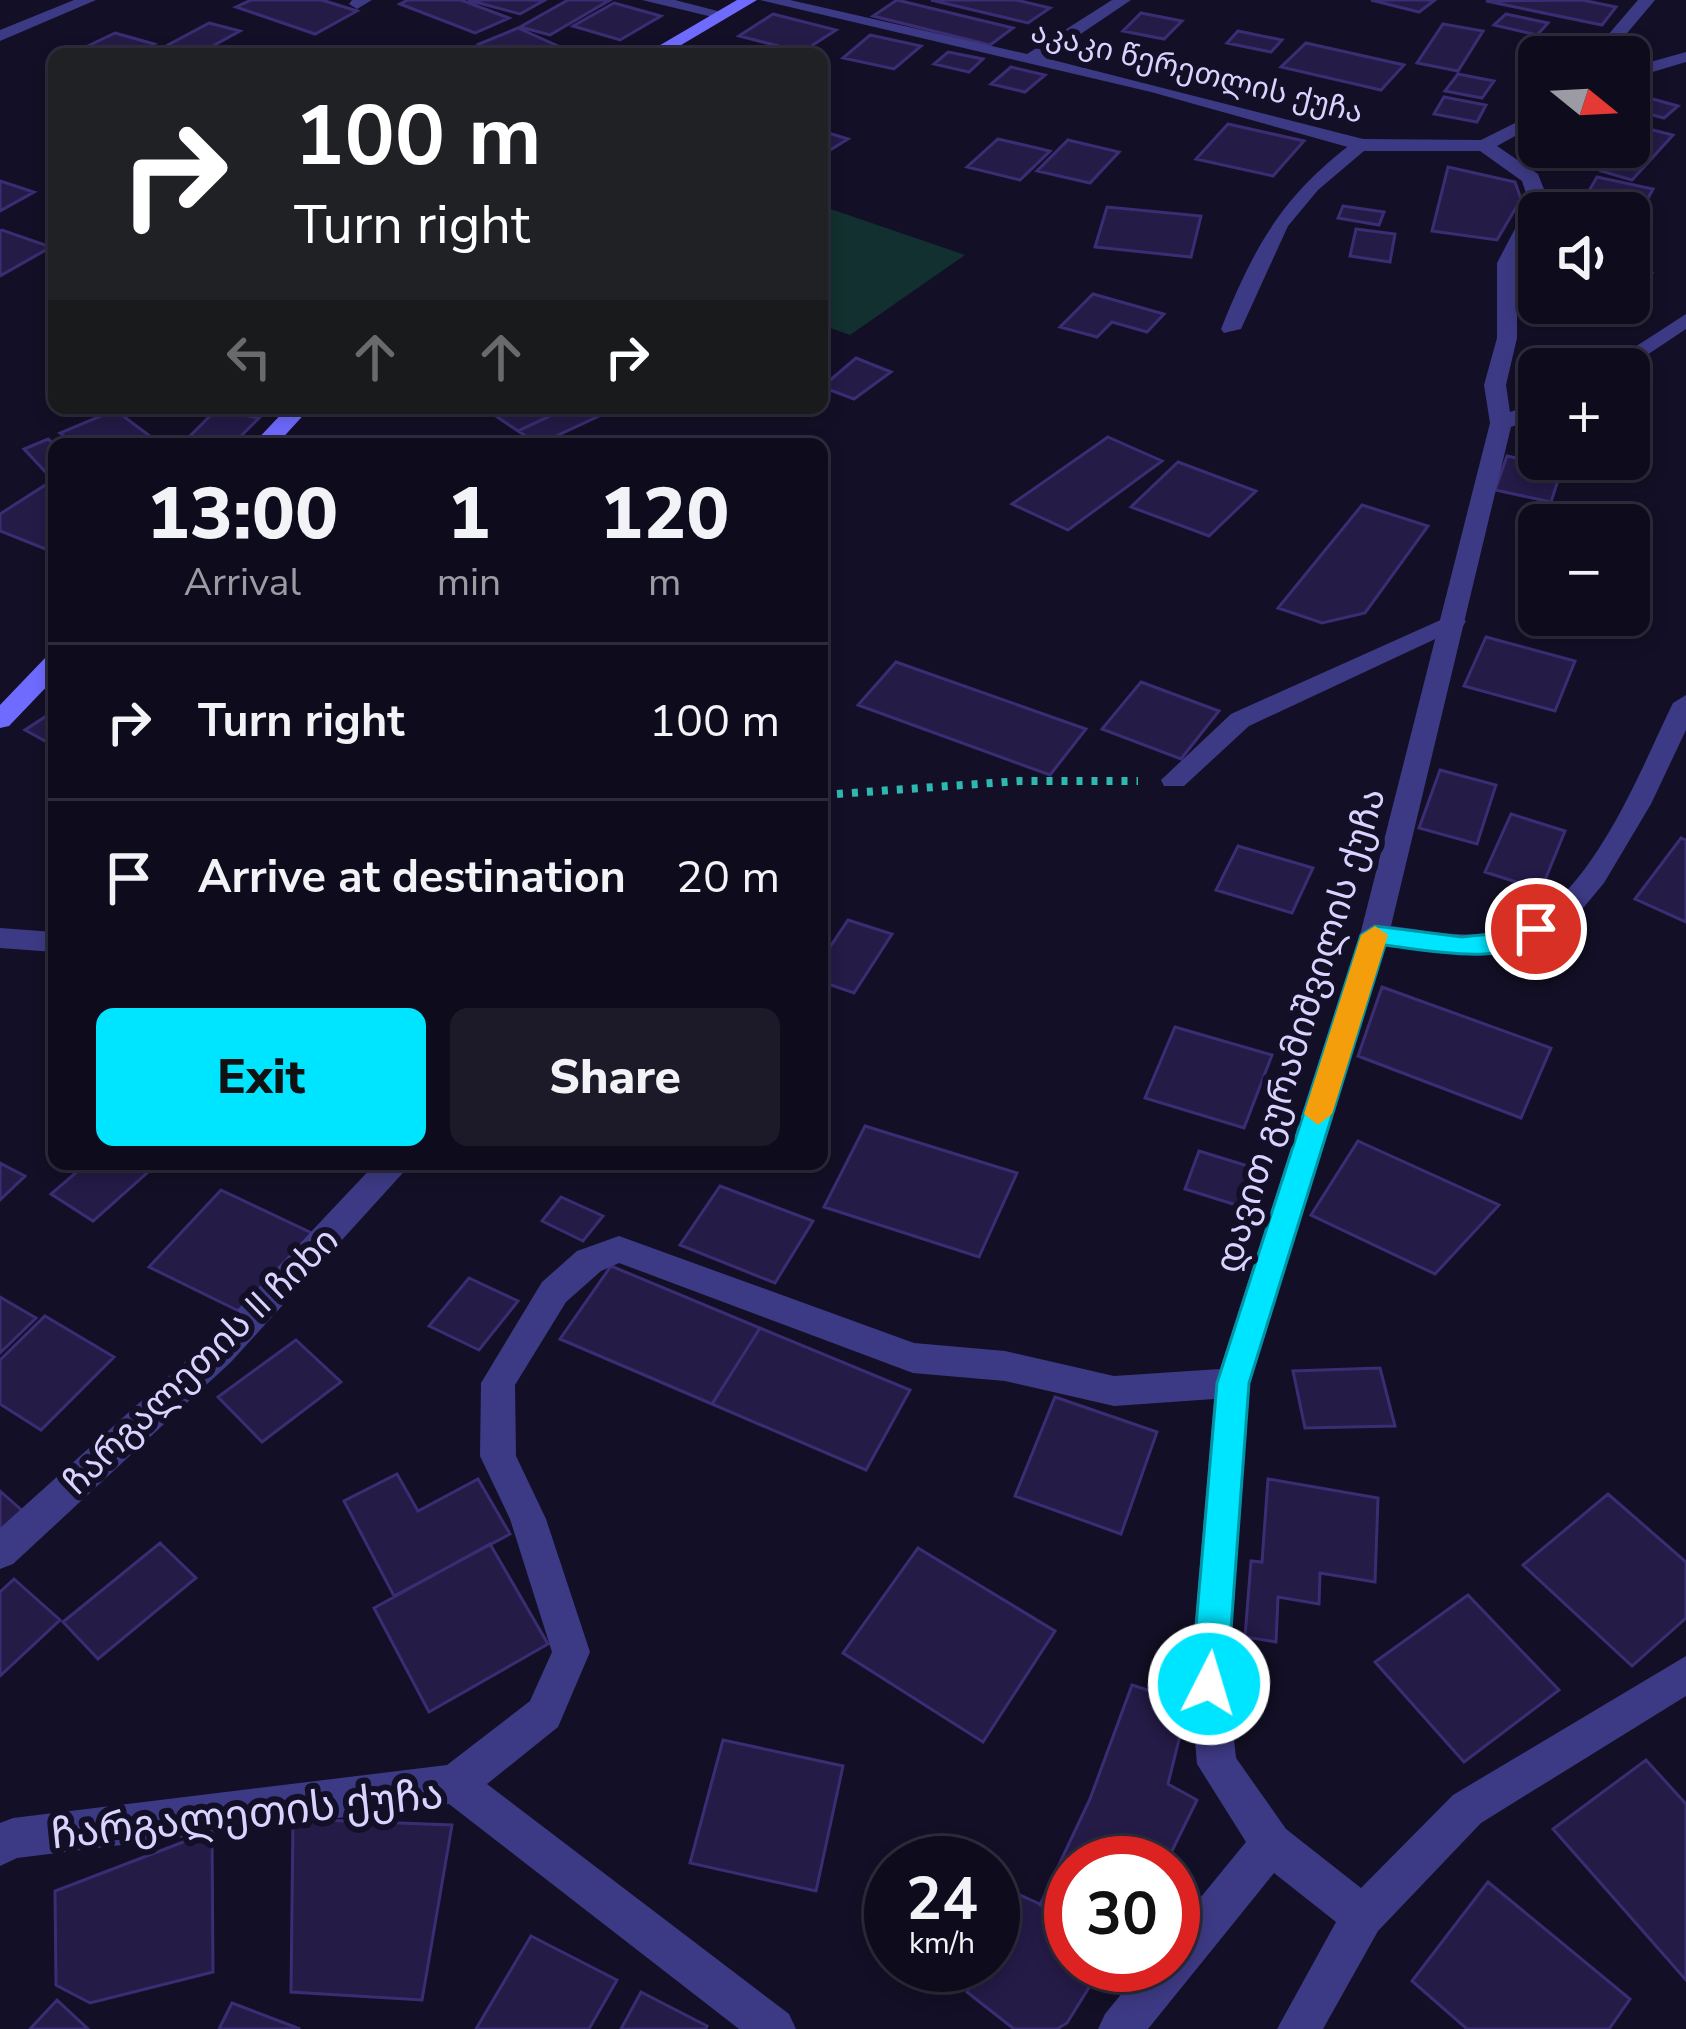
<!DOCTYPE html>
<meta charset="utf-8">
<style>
body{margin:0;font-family:"Nunito Sans","Noto Sans Georgian",sans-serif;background:#1c1929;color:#f1f3f6;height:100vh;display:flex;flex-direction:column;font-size:45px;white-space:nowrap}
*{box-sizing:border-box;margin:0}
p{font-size:39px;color:#9b9ba3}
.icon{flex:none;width:66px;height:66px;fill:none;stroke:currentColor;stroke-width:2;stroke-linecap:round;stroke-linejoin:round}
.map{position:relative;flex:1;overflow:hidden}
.sheet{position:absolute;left:48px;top:438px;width:780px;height:732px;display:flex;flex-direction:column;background:#0e0b1c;border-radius:18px;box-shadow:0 6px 18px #0003,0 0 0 3px #2e2b3b}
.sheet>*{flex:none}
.hud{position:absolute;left:48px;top:48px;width:780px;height:366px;border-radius:18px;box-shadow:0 6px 18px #0003,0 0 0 3px #2e2b3b;background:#202124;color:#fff;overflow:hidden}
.needle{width:78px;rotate:108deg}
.buttons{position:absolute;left:1518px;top:36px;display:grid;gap:24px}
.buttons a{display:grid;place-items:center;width:132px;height:132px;border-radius:18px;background:#0e0b1c;box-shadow:0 6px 18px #0003,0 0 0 3px #2e2b3b;font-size:60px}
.speed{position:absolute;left:864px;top:1836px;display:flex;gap:24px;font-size:60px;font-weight:700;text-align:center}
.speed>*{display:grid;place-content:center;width:156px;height:156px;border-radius:50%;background:#0e0b1c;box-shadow:0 6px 18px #0003,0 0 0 3px #2e2b3b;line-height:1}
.speed small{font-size:30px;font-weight:400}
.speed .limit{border:18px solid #d22;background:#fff;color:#111}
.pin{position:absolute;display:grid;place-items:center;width:102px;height:102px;color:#fff;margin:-51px;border:6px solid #fff;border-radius:50%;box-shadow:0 3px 12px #0007}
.me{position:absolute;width:132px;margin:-66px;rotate:5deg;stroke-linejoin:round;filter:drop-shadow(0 0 9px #0008)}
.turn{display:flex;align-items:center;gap:42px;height:252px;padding:0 48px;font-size:54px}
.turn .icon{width:156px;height:156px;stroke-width:2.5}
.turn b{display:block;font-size:84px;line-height:102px}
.lanes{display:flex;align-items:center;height:114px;padding:0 48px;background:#0003;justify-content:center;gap:60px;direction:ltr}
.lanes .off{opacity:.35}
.eta{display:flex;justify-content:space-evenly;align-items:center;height:204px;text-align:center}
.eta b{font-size:72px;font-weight:800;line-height:84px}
.button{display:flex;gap:24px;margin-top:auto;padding:24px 48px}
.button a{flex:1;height:138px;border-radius:18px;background:#00e5ff;color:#111;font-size:48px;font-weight:800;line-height:138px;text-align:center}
.button a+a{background:#1c1929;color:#f1f3f6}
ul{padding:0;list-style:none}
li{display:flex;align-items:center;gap:36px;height:156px;padding:0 48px;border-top:3px solid #2e2b3b}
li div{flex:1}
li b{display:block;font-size:45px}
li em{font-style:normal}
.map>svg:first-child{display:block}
.green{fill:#12302f}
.building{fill:#241b47;stroke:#3b2d73;stroke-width:3}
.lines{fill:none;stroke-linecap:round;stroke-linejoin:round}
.path{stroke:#2fb8b0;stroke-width:8;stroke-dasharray:6 9;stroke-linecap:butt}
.lane{fill:#3d3a85;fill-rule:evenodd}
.street{fill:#3d3a85;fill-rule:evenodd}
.secondary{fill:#6f6bff;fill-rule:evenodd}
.route{fill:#00e5ff;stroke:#0095a6;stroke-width:3}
.slow{fill:#f59e0b}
.labels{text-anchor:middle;stroke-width:12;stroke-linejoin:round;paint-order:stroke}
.far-street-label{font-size:30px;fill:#d9d4ff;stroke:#130f26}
.street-label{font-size:36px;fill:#d9d4ff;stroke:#130f26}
.near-street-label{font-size:42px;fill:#d9d4ff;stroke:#130f26}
</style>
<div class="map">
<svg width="1686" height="2029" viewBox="0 0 1686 2029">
<rect width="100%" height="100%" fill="#130f26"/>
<!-- green -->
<path class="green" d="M822 206 965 255 850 335 822 325Z"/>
<!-- building -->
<path class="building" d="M251 0H322L357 11 315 34 236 7Z
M408 0H461L509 18 475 33 400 4Z
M468 0H545L520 14Z
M568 0H610L550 35 520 27Z
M897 0 1013 28 990 45 873 16Z
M931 0H1016L1050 8 1028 23Z
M1371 0H1435L1419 12Z
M1582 0 1616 7 1602 25 1486 1Z
M614 3 661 16 620 40 573 26Z
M1141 13 1182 21 1164 39 1123 31Z
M773 14 836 30 802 52 739 36Z
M1506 14 1548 23 1537 35 1494 25Z
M209 23 240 31 198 54H151Z
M1443 24 1483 31 1458 71 1417 63Z
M518 28 576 54H502L479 44Z
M1238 31 1282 40 1271 52 1227 43Z
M115 33 154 44 134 54H71Z
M870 35 921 46 894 69 843 58Z
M1306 43 1404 65 1381 90 1281 67Z
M948 52 983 59 969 72 934 64Z
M1011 67 1045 75 1025 92 991 84Z
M1458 74 1494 81 1482 98 1445 91Z
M1631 93 1678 106 1664 118 1629 109Z
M1444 97 1486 105 1477 122 1434 114Z
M1228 124 1304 141 1273 176 1196 159Z
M1629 124 1673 135 1632 180 1601 171 1619 153 1596 147H1629Z
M822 131 848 139 822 155Z
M998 139 1050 151 1020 180 967 167Z
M1068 140 1119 152 1090 183 1037 171Z
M1448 167 1515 182 1521 199 1497 240 1432 231Z
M1597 177 1653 189 1629 233V213H1576Z
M0 181 34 192 0 211Z
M1343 206 1384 212 1379 225 1338 218Z
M1107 207 1201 216 1191 257 1095 247Z
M1356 229 1395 234 1390 262 1350 256Z
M0 231 2 230 51 247 0 276Z
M1536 247 1539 283 1518 278Z
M1629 267 1652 273 1637 305 1629 303Z
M1093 294 1164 314 1147 332 1112 322 1097 337 1060 327Z
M856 358 891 372 854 399 822 387Z
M484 408H567L518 431Z
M567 408H590L601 415 539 444 518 431Z
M115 410 158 442 75 444 60 433Z
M216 410 259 418 233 444H182Z
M1108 437 1162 461 1068 530 1012 504Z
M48 439 54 444 53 552 0 531V514L53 480 24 449Z
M1507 456 1562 468 1551 502 1495 490Z
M1178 462 1256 491 1209 536 1131 507Z
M1362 505 1428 526 1365 613 1322 623 1278 608Z
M1486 637 1575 661 1555 711 1464 686Z
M896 662 1086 729 1050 775 858 705Z
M1141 682 1219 711 1181 759 1102 729Z
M54 711V746L25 730Z
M1440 770 1496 785 1477 844 1419 828Z
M1511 814 1565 831 1541 890 1485 872Z
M1681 838 1686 840V922L1635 899Z
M1238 846 1313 868 1292 913 1216 890Z
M848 920 892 934 854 993 822 982V959Z
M1382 987 1551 1048 1521 1118 1358 1056Z
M1175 1027 1272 1055 1244 1128 1145 1098Z
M865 1126 1017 1173 979 1257 824 1207Z
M1358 1141 1499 1205 1435 1274 1311 1215Z
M1199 1151 1261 1170 1249 1209 1185 1189Z
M0 1163 25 1176 0 1200Z
M86 1164H157L93 1221 51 1194Z
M720 1186 813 1221 775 1283 680 1245Z
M221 1190 318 1236 249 1316 149 1267Z
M561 1197 603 1216 583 1241 542 1221Z
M611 1266 760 1328 712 1404 560 1339Z
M469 1278 518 1301 479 1350 429 1326Z
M0 1297 36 1318 0 1353Z
M45 1316 114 1357 41 1430 0 1404V1360Z
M760 1328 910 1390 866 1470 712 1404Z
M296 1340 341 1382 262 1442 218 1397Z
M1380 1368 1395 1426 1305 1428 1293 1371Z
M1055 1397 1157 1432 1121 1534 1015 1496Z
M397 1474 418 1511 478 1479 510 1534 394 1596 344 1501Z
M1268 1479 1378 1498 1375 1582 1320 1573 1319 1604 1278 1597 1276 1642 1245 1637 1251 1561 1262 1562Z
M0 1491 26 1514 0 1536Z
M1608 1494 1686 1562V1618L1632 1666 1523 1565Z
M160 1543 196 1578 98 1659 63 1622Z
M490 1544 548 1644 429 1712 374 1608Z
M918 1548 1055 1631 983 1742 843 1653Z
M14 1579 60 1620 0 1676V1592Z
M1468 1595 1559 1690 1464 1762 1375 1662Z
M1132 1685 1188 1703 1168 1784 1197 1800 1166 1863H1071V1918L1040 1905 1090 1799Z
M723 1740 843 1766 816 1891 690 1863Z
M1646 1760 1686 1804V1980L1553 1829Z
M293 1819 452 1825 422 2000 291 1992Z
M212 1831 213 1972 90 2003 56 1985 55 1891Z
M1488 1882 1630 1999 1609 2029H1467L1412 1981Z
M1020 1895 1071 1918V1965H1103L1067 2023 1057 2029H1014L967 1992 982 1965H993V1945Z
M531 1936 617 1980 589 2029H476Z
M641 1992 707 2026 706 2029H621Z
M57 2000 88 2029H30Z
M232 2003 300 2029H219Z"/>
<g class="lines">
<!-- path -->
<path class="path" d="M822 795 1020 781H1138"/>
<!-- lane -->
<path class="lane" d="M352 0H372L357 9 349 4Z
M1686 52V62L1629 79V68Z
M1355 141 1371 145 1318 190 1288 226 1241 329 1224 333 1221 329C1255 245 1282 196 1355 141Z
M1454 614 1466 621 1463 626 1249 726 1184 786H1164L1161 780 1231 714Z
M0 928 54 932V952L0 948Z"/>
<!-- street -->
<path class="street" d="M74 0H96L0 41V30Z
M642 0H675L729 14 721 19Z
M760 0H790L1027 54 1112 0H1131L1045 58 1363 139 1481 140 1539 111V123L1497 146 1538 174 1549 202 1517 263V338L1506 385 1510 412 1539 402V417L1511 427 1391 926C1426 930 1465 939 1501 932 1586 915 1639 772 1673 703L1686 695V730L1651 804 1604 883 1579 913 1551 935 1511 951 1460 954 1385 946 1250 1383 1228 1684 1236 1758 1286 1829 1361 1888 1453 1795 1686 1656V1696L1481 1823 1378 1931 1323 2029H1277L1336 1922 1274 1873 1148 2029H1098L1105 2014 1145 1965H1173V1931L1246 1842 1197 1764 1190 1684 1214 1399 1114 1406 1005 1381 913 1373 619 1263 601 1271 566 1302 515 1385 516 1456 546 1519 590 1652 558 1727 487 1784 789 2014 796 2029H739L449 1804 17 1858 0 1866V1823L13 1818 447 1765 530 1701 552 1652 510 1519 480 1456 481 1383 542 1282 577 1251 619 1236 914 1343 1005 1351 1114 1376 1220 1369 1360 935 1490 423 1484 385 1497 338V263L1529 202 1522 181 1480 151H1362L1151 92Z
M1638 0H1655L1607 57H1589Z
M1686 314V329L1626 369H1601Z
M375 1164H411L231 1362 13 1564 0 1569V1528L207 1342Z"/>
<!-- secondary -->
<path class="secondary" d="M737 0H757L666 54H645Z
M287 408H310L277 444H253Z
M54 656V679L9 726 0 728V705L45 658Z"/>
</g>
<!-- route -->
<path class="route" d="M1536 920 1549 929C1519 969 1428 951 1385 945L1249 1383 1227 1684 1222 1696 1209 1701 1196 1696 1191 1684 1217 1383 1361 935 1375 926 1462 937 1510 932Z"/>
<!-- slow -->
<path class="slow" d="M1375 926 1388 935 1332 1114 1318 1125 1304 1114 1361 935Z"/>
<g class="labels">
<!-- far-street labels -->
<g class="far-street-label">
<text transform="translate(1197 72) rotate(14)" y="10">აკაკი წერეთლის ქუჩა</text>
</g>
<!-- street labels -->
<g class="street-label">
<text transform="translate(1299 1030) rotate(-73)" y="13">დავით გურამიშვილის ქუჩა</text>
<text transform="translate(200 1360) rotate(-44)" y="13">ჩარგალეთის II ჩიხი</text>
</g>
<!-- near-street labels -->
<g class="near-street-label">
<text transform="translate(247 1813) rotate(-6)" y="15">ჩარგალეთის ქუჩა</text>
</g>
</g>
</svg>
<div class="buttons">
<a><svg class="needle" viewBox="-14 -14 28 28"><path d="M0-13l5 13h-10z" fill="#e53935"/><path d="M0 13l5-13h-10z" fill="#9b9ba3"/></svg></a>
<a><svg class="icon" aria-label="sound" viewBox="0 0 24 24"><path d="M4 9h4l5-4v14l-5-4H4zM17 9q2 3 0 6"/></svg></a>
<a>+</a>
<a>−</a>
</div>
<div class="speed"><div>24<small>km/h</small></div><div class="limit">30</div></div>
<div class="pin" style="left:1536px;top:929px;background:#d93025"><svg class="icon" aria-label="arrive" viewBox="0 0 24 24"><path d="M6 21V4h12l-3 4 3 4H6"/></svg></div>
<svg class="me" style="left:1209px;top:1684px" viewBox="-20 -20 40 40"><circle r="17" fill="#00e5ff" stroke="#fff" stroke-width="3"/><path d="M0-11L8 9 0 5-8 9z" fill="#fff"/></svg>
<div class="hud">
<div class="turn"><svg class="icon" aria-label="right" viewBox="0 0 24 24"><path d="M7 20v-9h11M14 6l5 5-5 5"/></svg><div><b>100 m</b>Turn right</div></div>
<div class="lanes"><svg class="icon off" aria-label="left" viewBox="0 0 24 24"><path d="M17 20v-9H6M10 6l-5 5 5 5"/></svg><svg class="icon off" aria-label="ahead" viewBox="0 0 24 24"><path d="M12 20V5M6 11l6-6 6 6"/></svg><svg class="icon off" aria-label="ahead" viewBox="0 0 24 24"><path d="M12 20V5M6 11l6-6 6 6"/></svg><svg class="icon" aria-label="right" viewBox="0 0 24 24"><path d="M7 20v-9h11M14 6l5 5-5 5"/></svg></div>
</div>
<section class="sheet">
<div class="eta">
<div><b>13:00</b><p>Arrival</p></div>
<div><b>1</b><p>min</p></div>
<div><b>120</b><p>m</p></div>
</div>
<ul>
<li><svg class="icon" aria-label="right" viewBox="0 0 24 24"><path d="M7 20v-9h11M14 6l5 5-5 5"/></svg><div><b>Turn right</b></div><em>100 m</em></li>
<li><svg class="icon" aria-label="arrive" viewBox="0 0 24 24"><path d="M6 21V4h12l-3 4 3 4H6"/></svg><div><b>Arrive at destination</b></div><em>20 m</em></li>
</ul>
<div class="button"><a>Exit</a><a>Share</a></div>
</section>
</div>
